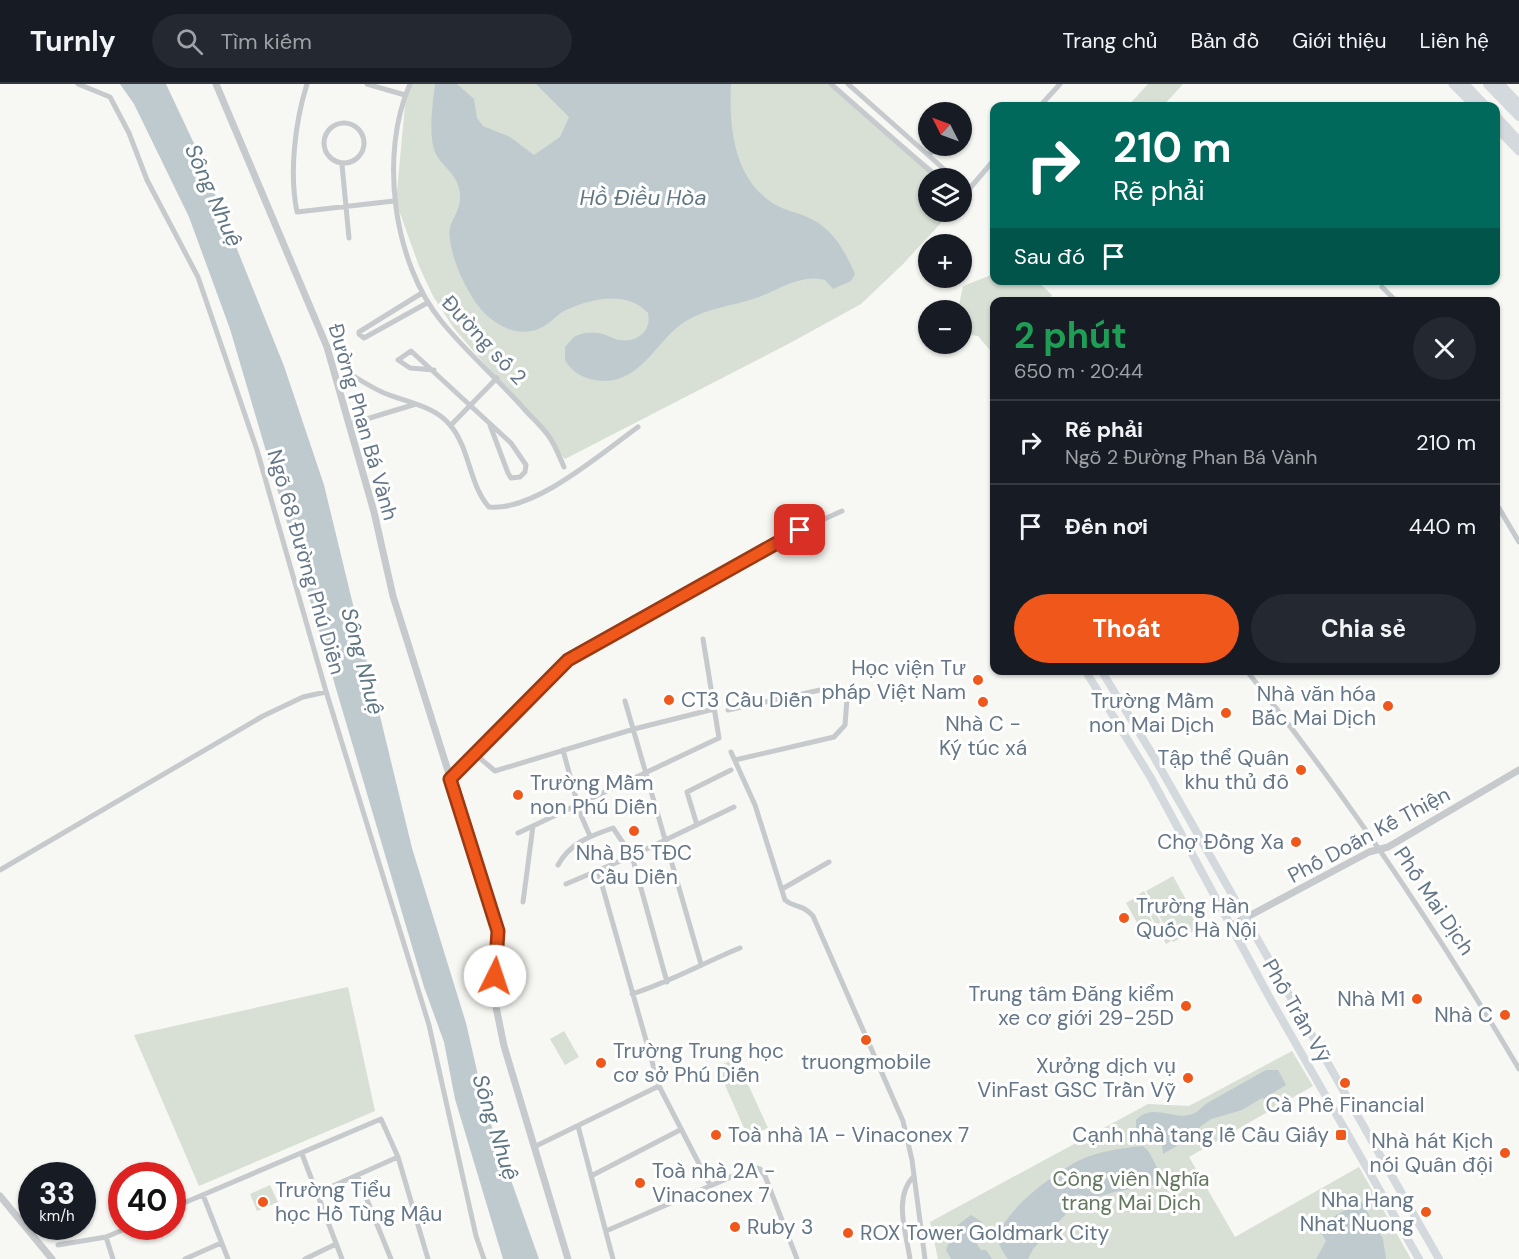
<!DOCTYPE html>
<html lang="vi">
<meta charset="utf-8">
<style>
body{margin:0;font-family:"DM Sans",sans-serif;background:#242831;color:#f1f3f6;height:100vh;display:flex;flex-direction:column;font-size:22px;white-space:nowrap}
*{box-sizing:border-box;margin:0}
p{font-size:20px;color:#9ea1a6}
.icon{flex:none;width:33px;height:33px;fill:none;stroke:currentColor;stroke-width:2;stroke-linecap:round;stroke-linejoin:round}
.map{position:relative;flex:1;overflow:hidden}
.side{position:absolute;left:990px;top:213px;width:510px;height:378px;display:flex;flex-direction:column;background:#171b24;border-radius:12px;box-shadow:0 2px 4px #0004}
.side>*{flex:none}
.hud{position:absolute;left:990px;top:18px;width:510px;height:183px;border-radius:12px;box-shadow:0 2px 4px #0004;background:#00695c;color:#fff;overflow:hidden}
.needle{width:39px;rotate:312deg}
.buttons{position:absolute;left:918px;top:18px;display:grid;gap:12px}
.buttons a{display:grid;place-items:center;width:54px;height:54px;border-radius:50%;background:#171b24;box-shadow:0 2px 4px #0004;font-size:30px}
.speed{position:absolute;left:18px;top:1078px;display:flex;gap:12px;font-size:30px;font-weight:700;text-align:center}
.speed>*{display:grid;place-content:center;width:78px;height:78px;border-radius:50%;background:#171b24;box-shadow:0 2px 4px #0004;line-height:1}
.speed small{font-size:15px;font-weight:400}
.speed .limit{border:9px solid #d22;background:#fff;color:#111}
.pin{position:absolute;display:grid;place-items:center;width:51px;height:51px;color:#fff;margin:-26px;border-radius:12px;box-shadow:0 3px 9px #0006}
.me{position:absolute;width:66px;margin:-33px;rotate:4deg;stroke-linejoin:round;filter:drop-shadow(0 0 4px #0008)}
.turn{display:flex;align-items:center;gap:21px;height:126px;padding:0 24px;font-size:27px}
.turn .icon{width:78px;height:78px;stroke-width:2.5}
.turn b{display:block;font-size:42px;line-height:51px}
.then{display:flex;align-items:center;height:57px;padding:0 24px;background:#0003;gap:12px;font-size:22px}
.round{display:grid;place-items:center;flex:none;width:63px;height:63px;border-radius:32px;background:#242831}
.headline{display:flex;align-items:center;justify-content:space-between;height:102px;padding:0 24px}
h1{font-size:36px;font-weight:700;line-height:45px;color:#1e9e55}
.primary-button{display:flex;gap:12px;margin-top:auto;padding:12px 24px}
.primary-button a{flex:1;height:69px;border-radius:36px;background:#ef571b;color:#fff;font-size:24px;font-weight:700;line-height:69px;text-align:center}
.primary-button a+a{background:#242831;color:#f1f3f6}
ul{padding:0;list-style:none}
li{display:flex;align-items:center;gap:18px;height:84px;padding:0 24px;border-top:2px solid #363941}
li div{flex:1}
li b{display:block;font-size:22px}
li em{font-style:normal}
header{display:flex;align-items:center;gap:36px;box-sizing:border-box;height:84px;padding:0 30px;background:#171b24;border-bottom:2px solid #363941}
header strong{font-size:28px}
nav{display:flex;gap:33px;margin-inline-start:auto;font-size:21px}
.search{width:420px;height:54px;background:#242831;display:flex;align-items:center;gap:15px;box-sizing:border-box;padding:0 21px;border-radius:33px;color:#9ea1a6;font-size:22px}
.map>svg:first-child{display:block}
.green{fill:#d8dfd4}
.water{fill:#bfcacf}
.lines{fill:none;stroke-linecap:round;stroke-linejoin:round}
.minor{stroke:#c6cacd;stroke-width:5}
.tertiary{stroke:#c6cacd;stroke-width:7}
.secondary{stroke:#d4d9dd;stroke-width:8}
.primary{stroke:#d4d9dd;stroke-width:9}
.motorway{stroke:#d4d9dd;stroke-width:10}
.route-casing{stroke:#9b3912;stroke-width:15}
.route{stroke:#ef571b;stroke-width:10}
.poi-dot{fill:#ef571b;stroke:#fff;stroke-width:2}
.labels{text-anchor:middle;stroke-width:6;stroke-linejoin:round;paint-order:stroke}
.street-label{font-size:21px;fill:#647687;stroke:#fff}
.poi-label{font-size:21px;fill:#647687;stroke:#fff;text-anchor:end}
.park-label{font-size:21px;fill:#63785f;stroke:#fff}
.water-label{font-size:22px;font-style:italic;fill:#5f7783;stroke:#fff}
</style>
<header>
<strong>Turnly</strong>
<div class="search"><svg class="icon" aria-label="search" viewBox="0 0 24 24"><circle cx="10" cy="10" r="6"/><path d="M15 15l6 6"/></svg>Tìm kiếm</div>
<nav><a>Trang chủ</a><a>Bản đồ</a><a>Giới thiệu</a><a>Liên hệ</a></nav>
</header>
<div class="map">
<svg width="1519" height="1175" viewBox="0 0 1519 1175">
<rect width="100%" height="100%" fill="#f7f7f3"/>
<!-- green -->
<path class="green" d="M411 0H828L944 94H928V128H951L903 180 861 220 790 259 565 375 453 243 433 212 419 182 396 118 406 11Z
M1148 0H1183L1163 22H1128Z
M994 190V196L1037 197 1052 211 1048 217 994 218V271L978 252 962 250V226H958L963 202Z
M1173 792 1201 843 1173 858 1146 807Z
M1144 807 1171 857 1166 860 1139 810Z
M1138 812 1152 837 1140 844 1126 819Z
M348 903 375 1027 199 1102 134 951Z
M564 947 579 973 565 981 550 955Z
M1292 967 1313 1002 1189 1073 1235 1153 1359 1083 1411 1175H938L930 1138 1148 1020 1189 1022Z
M736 974 768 1044 748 1053 717 983Z
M270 1101 278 1118 257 1127 250 1110Z"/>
<!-- water -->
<path class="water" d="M120 0H166L198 68 284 282 324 401 412 764 466 939 486 1026 539 1175H503L455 1015 444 958 424 903 230 245 189 133 134 20Z
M435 0H457L474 15 477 34 483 42 510 53 534 71 560 53 569 33 536 0H731C729 41 733 92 771 118 781 125 794 128 805 132 832 143 844 165 855 190L851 197 833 205 825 196C817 194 810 194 802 196 786 199 771 209 756 214 733 222 707 224 686 237 655 256 640 304 595 296 582 294 571 287 565 276V263L574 253C580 249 589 248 597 249 605 249 612 255 620 256 638 259 652 246 648 229 627 206 590 214 564 227 557 231 552 237 546 241 520 258 491 240 476 219 464 201 453 178 450 156 446 136 462 130 460 110 458 91 446 86 437 72 427 56 433 18 435 0Z
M1266 986H1278L1286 1001 1269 1011 1267 1015 1262 1014 1242 1026 1211 1035 1200 1043 1195 1051 1163 1070 1162 1061 1155 1052 1136 1047V1036C1152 1019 1171 1035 1189 1031 1197 1030 1202 1022 1209 1018 1228 1007 1247 997 1266 986Z
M1143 1062 1149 1068 1163 1095 1159 1100 1114 1108 1091 1115C1082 1110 1077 1109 1069 1115L1066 1130 1033 1165 1028 1175H1008C1003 1168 996 1158 999 1150 1009 1122 1055 1089 1080 1076 1099 1067 1122 1064 1143 1062Z
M1361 1117 1383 1155 1386 1175H1316L1326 1157 1318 1144 1321 1140Z
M971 1131 982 1138 977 1161 981 1166H986L992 1175H951L946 1166 955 1143Z"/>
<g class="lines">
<!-- minor -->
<path class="minor" d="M78 0 110 13 129 49 147 96 198 193 257 366 325 604 429 941 476 1152 484 1175
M307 0C295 38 289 89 297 128L394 117
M367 0 405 11
M410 0C379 70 393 179 442 238 468 270 499 296 526 327 534 336 544 344 550 354 556 363 560 374 564 383
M831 0 938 94
M848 0 954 94
M1040 22 1060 0
M962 33 964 29
M324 59a20 20 0 1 1 40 0a20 20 0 1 1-40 0Z
M929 71 937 62
M342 81 349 154
M964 111 994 76
M1382 203 1397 218
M422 209 359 248V250L364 254 427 219
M434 286 410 284 398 276 411 267 511 359 526 381 525 388 520 393 511 394 508 389 490 341
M352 291C363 298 373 304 384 309 406 318 435 322 450 341 470 364 469 401 489 423 534 428 602 369 638 343
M350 340 416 320
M451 341 497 294
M1496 419 1519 458
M1246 586C1347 712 1437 846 1519 985
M625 617 701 880
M728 626 825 605 840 607 847 615 845 641 834 653 735 676
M563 666 580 729 590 752
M731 668 755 721 785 816C794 824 801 819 813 832L903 1037 912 1076 925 1175
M475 670 495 687 634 645 714 625
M450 695 568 576 800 446 842 427
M697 741 687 708 731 686
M518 749 719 654 703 555
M558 781C570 759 590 752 613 744L632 772 667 898
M0 786 263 632 303 613 326 608
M598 787 659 1002 710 1101
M566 800 632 772 734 723
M782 805 829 778
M523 818 533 742
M632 910C670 898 703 879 740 864
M578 1042 613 1175
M536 1062 659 1002
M302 1070 342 1175
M357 1091 391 1175
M593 1091 680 1046
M317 1109 398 1073
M203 1111 228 1175
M172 1124 381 1035 398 1073 428 1175
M606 1147 754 1083 760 1085 765 1092 797 1175
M106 1153 113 1175
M58 1161 106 1153 130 1143
M185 1175 221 1159
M305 1175 336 1160
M910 1175C906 1148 893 1113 914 1092"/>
<!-- tertiary -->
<path class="tertiary" d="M216 0 327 263 374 428 393 512 494 833 498 847 494 913 504 962 568 1175
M1232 841 1369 768 1388 763 1519 686
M0 1112 52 1175"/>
<!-- secondary -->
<path class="secondary" d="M1085 586 1151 694 1272 918 1419 1175
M1101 586 1154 673 1439 1175"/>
<!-- primary -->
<path class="primary" d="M1453 0 1475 22
M1500 0 1519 20
M1496 43 1519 67"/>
<!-- motorway -->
<path class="motorway" d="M1464 0 1485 22
M1488 0 1519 32
M1496 33 1519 58"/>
</g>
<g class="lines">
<!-- route casing -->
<g class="route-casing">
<path id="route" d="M495 892 498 847 450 695 568 576 800 446"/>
</g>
<!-- route -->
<use href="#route" class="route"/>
</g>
<!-- markers -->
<g class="poi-dot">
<circle cx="978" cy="596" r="6"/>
<circle cx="669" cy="616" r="6"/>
<circle cx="983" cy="618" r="6"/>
<circle cx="1388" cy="622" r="6"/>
<circle cx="1226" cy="629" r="6"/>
<circle cx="1301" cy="686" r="6"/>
<circle cx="518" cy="711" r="6"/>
<circle cx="634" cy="747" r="6"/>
<circle cx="1296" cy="758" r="6"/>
<circle cx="1124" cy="834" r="6"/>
<circle cx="1417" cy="915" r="6"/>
<circle cx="1186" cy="922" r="6"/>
<circle cx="1505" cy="931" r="6"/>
<circle cx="866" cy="956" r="6"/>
<circle cx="601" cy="979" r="6"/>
<circle cx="1188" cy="994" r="6"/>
<circle cx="1345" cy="999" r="6"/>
<circle cx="716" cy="1051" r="6"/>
<rect x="1335" y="1045" width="12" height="12" rx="3"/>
<circle cx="1505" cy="1069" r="6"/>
<circle cx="640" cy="1099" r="6"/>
<circle cx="263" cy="1118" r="6"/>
<circle cx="1426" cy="1128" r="6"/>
<circle cx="735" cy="1143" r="6"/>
<circle cx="848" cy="1149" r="6"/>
</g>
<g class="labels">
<!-- street labels -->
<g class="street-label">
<text transform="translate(484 256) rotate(47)" y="7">Đường số 2</text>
<text transform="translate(363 338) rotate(74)" y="7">Đường Phan Bá Vành</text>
<text transform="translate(306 478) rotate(74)" y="7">Ngõ 68 Đường Phú Diễn</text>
<text transform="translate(1369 751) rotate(-28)" y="7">Phố Doãn Kế Thiện</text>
<text transform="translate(1434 817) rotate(56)" y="7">Phố Mai Dịch</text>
<text transform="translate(1297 927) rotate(60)" y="7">Phố Trần Vỹ</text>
</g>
<!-- poi labels -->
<g class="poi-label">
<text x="966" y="591">Học viện Tư<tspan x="966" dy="24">pháp Việt Nam</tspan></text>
<text x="1376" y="617">Nhà văn hóa<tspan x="1376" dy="24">Bắc Mai Dịch</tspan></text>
<text x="681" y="623" text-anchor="start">CT3 Cầu Diễn</text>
<text x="1214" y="624">Trường Mầm<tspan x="1214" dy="24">non Mai Dịch</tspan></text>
<text x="983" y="647" text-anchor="middle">Nhà C -<tspan x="983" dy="24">Ký túc xá</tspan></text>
<text x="1289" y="681">Tập thể Quân<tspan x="1289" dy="24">khu thủ đô</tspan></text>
<text x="530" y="706" text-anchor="start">Trường Mầm<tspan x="530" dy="24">non Phú Diễn</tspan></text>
<text x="1284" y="765">Chợ Đồng Xa</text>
<text x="634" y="776" text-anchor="middle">Nhà B5 TĐC<tspan x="634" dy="24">Cầu Diễn</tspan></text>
<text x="1136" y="829" text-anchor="start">Trường Hàn<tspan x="1136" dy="24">Quốc Hà Nội</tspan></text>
<text x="1174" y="917">Trung tâm Đăng kiểm<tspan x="1174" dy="24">xe cơ giới 29-25D</tspan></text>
<text x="1405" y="922">Nhà M1</text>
<text x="1493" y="938">Nhà C</text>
<text x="613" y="974" text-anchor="start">Trường Trung học<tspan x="613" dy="24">cơ sở Phú Diễn</tspan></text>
<text x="866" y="985" text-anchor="middle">truongmobile</text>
<text x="1176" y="989">Xưởng dịch vụ<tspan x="1176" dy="24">VinFast GSC Trần Vỹ</tspan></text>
<text x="1345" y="1028" text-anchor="middle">Cà Phê Financial</text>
<text x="728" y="1058" text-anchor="start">Toà nhà 1A - Vinaconex 7</text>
<text x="1329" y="1058">Cạnh nhà tang lễ Cầu Giấy</text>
<text x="1493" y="1064">Nhà hát Kịch<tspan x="1493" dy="24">nói Quân đội</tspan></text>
<text x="652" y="1094" text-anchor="start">Toà nhà 2A -<tspan x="652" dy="24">Vinaconex 7</tspan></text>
<text x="275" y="1113" text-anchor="start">Trường Tiểu<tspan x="275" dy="24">học Hồ Tùng Mậu</tspan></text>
<text x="1414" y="1123">Nha Hang<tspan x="1414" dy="24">Nhat Nuong</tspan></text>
<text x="747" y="1150" text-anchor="start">Ruby 3</text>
<text x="860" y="1156" text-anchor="start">ROX Tower Goldmark City</text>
</g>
<!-- park labels -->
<g class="park-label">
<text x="1131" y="1102">Công viên Nghĩa<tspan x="1131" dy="24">trang Mai Dịch</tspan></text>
</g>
<!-- water labels -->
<g class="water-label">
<text transform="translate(214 111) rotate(66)" y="8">Sông Nhuệ</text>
<text x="643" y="121">Hồ Điều Hòa</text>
<text transform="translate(363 577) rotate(75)" y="8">Sông Nhuệ</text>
<text transform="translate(496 1043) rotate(73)" y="8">Sông Nhuệ</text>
</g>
</g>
</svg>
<div class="buttons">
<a><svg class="needle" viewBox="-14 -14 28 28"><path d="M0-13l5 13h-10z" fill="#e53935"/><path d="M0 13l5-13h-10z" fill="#9ea1a6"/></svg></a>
<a><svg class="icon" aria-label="layers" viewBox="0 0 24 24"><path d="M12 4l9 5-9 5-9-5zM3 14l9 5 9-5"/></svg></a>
<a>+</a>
<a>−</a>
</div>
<div class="speed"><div>33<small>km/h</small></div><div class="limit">40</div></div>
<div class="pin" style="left:800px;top:446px;background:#d93025"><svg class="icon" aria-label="arrive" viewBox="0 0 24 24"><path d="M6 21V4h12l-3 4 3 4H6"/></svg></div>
<svg class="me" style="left:495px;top:892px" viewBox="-20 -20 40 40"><circle r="19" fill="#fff"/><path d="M0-13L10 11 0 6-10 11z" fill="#ef571b"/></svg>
<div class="hud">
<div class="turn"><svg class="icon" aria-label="right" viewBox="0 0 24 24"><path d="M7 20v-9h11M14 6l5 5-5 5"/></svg><div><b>210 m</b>Rẽ phải</div></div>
<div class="then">Sau đó<svg class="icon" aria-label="arrive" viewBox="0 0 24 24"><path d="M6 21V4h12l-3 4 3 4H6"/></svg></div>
</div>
<section class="side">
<div class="headline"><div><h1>2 phút</h1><p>650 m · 20:44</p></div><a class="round"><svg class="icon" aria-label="close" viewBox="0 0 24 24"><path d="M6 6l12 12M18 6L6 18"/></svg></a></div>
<ul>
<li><svg class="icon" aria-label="right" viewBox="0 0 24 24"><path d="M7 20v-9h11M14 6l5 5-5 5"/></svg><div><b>Rẽ phải</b><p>Ngõ 2 Đường Phan Bá Vành</p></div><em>210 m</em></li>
<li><svg class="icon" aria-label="arrive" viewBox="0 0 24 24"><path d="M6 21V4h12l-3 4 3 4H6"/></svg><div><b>Đến nơi</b></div><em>440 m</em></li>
</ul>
<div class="primary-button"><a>Thoát</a><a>Chia sẻ</a></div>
</section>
</div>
